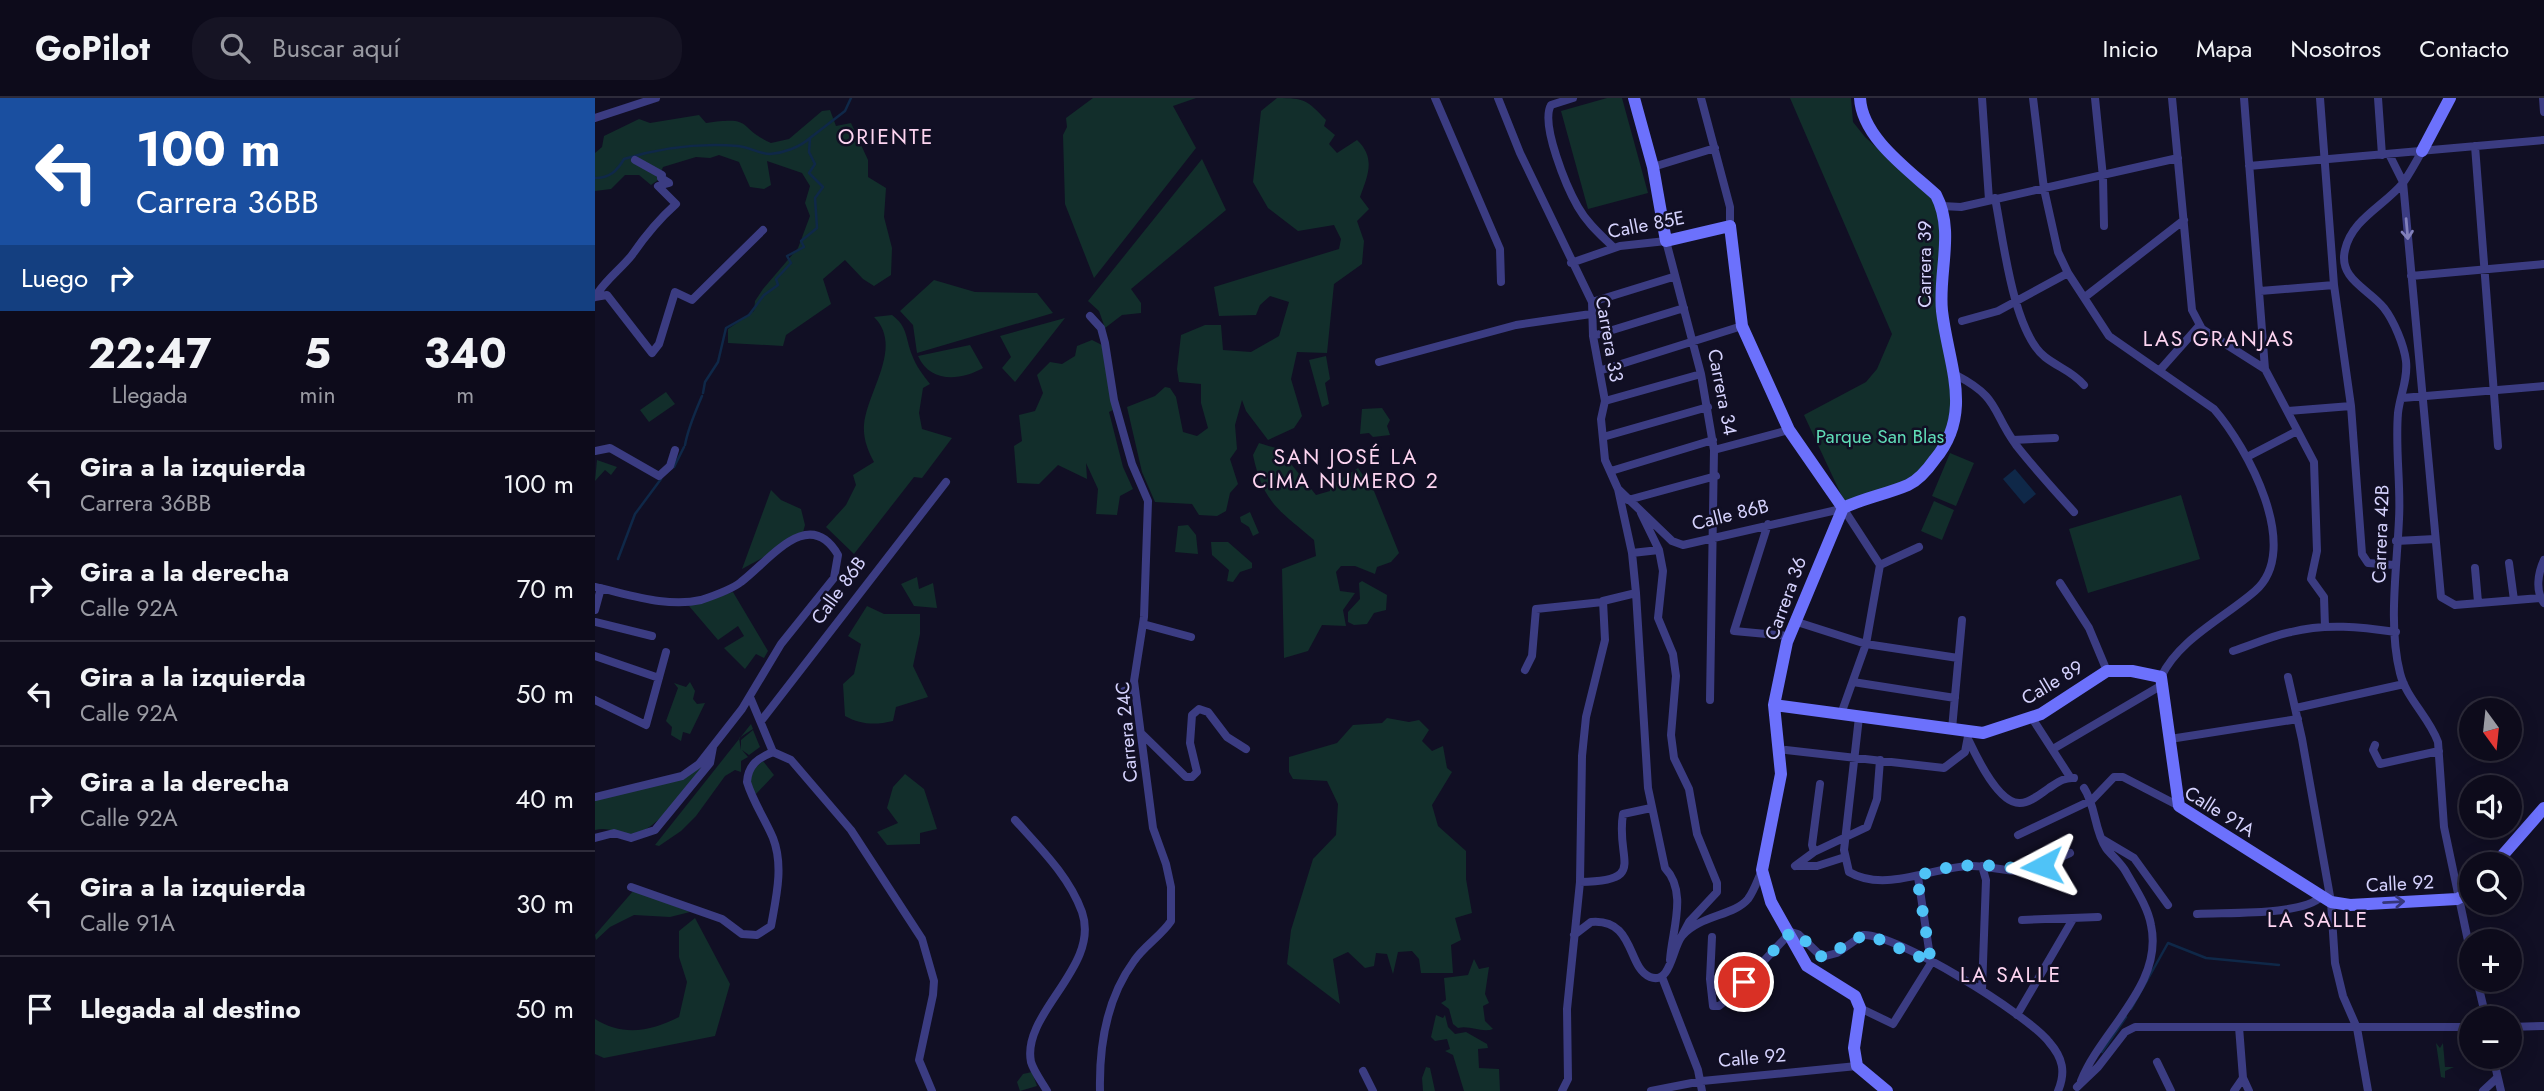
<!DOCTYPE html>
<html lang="es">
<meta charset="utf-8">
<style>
body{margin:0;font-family:Jost,sans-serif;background:#161424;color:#f1f3f6;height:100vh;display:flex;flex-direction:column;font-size:26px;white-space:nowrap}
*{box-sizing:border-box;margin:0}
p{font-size:23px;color:#9a9ba3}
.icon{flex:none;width:38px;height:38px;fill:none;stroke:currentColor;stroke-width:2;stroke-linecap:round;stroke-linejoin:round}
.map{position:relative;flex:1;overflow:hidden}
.sheet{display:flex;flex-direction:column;background:#0d0b1b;width:595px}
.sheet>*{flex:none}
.banner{background:#1a4fa0;color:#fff;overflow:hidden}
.needle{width:46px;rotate:165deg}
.controls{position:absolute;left:1864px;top:600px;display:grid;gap:14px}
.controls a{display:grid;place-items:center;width:63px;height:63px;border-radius:50%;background:#0d0b1b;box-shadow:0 4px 18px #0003,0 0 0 2px #2d2b3a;font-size:35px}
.pin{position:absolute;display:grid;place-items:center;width:60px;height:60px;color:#fff;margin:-30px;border:4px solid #fff;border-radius:50%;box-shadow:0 2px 7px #0007}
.me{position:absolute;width:77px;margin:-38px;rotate:266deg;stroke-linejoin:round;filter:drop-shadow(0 0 5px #0008)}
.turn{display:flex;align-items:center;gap:24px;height:147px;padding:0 21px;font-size:32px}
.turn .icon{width:91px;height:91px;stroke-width:2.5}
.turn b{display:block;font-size:49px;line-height:60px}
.then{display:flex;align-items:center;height:66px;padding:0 21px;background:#0003;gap:14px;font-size:26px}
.eta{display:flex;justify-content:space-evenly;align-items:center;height:119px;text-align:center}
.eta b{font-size:42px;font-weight:700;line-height:49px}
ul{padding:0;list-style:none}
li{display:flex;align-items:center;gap:21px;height:105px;padding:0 21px;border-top:2px solid #2d2b3a}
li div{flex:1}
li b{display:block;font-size:26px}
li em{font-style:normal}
header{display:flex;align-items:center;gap:42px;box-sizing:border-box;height:98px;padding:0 35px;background:#0d0b1b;border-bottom:2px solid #2d2b3a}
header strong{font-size:33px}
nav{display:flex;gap:38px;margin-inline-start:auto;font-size:24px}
.search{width:490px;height:63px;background:#161424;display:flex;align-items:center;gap:18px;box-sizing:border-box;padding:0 24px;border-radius:28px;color:#9a9ba3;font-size:26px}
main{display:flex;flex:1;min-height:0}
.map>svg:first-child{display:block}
.green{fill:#122e2b}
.water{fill:#0f2848}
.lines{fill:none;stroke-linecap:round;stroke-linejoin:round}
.stream{stroke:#0f2848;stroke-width:2.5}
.street{stroke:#3b3c82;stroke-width:8}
.secondary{stroke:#6c71fc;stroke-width:12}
.oneway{stroke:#8180ba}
.oneway2{stroke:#35367a}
.route{stroke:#4fc3f7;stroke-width:12;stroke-dasharray:0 21.6}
.labels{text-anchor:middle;stroke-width:5;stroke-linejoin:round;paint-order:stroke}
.street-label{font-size:19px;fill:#d6d3fe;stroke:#110f24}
.park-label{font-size:19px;fill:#60ddb7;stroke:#110f24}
.neighbourhood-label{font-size:21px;letter-spacing:2px;fill:#fed5f1;stroke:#110f24}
</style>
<header>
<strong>GoPilot</strong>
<div class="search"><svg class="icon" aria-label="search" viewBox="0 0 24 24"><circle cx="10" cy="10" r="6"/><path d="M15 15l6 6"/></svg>Buscar aquí</div>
<nav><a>Inicio</a><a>Mapa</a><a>Nosotros</a><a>Contacto</a></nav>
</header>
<main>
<section class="sheet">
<div class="banner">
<div class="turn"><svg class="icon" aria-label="left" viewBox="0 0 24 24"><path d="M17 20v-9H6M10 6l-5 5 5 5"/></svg><div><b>100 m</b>Carrera 36BB</div></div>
<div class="then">Luego<svg class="icon" aria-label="right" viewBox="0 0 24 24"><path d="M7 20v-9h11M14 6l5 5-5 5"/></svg></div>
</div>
<div class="eta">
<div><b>22:47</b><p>Llegada</p></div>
<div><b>5</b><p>min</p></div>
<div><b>340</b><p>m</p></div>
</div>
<ul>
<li><svg class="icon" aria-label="left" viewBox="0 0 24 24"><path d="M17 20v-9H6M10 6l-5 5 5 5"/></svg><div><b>Gira a la izquierda</b><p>Carrera 36BB</p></div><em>100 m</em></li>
<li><svg class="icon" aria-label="right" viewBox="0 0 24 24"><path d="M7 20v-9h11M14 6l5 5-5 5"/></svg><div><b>Gira a la derecha</b><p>Calle 92A</p></div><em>70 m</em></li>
<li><svg class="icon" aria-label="left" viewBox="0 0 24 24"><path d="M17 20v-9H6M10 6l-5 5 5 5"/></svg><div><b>Gira a la izquierda</b><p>Calle 92A</p></div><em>50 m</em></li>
<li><svg class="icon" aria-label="right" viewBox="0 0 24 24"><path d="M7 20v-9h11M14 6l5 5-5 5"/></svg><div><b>Gira a la derecha</b><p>Calle 92A</p></div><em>40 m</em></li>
<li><svg class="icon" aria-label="left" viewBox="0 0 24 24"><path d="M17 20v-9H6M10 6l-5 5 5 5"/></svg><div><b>Gira a la izquierda</b><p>Calle 91A</p></div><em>30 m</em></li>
<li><svg class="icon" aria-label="arrive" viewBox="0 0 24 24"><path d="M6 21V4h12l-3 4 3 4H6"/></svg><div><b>Llegada al destino</b></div><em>50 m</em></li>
</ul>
</section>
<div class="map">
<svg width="1949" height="993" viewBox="0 0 1949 993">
<rect width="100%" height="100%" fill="#110f24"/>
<!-- green -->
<path class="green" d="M498 0H601L578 8 601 50 499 180 470 106 468 37 472 29 471 20Z
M682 0C710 0 712 2 731 22L729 28 740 37 734 46 742 55 762 42C781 60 773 77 765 99L774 111 762 123 769 143 767 166 739 186 732 255 702 254 696 281 707 318 699 330 673 342 651 313 647 302 640 327 642 351 635 361 643 386 635 395 631 413 622 418 604 417 597 406 560 404 547 374 532 309 560 298 570 289 575 290 581 299 588 334 602 338 613 330 606 305V286L584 284 582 271 586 237 610 227H626L628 252 656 254 684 238 694 204 675 198 665 207 661 217 624 218 619 189 744 151 746 141 739 127 703 133 673 110 658 84 666 13Z
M1012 0H1027L1053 95 993 111 966 13Z
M1195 0H1256L1258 24 1270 39 1338 101 1346 124 1342 214 1361 300 1350 346 1313 384 1250 405 1209 317 1271 284 1282 271 1297 236Z
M235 12 241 28 256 25 273 62V79L291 90 289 119 297 150 296 177 279 188 268 181 250 162 228 181 236 206 191 237 188 248 133 245V231L159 213 160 203 168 191 203 150 215 118 210 105 215 88 207 75 172 63 176 87 169 91 155 89 144 64 124 57 115 60 101 59 68 69 63 82 56 87 44 77H30L16 91 0 93V55L7 49 9 38 44 21 55 25 104 17 111 25C161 18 140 29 176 45L194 41 227 13Z
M607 61 631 112 536 191 546 205V215L527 217 510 230 504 213 493 203Z
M339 182 380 194 442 195 458 215 322 255 318 227 305 213Z
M297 217C313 229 310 239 317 257 321 268 328 277 335 286L328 290 324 315 327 331 357 340 327 380 319 379 259 456 231 429 251 407 261 387 258 377 279 364C273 353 268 341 269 327 272 293 309 249 279 219Z
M470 220 420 284 407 270 416 259 405 238Z
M497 242 507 247 518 312 514 314 528 369 538 391 525 398 522 417 501 416 503 391 491 365 492 381 463 367 444 386 422 385 419 348 427 343 424 317 440 313 448 295 442 277 455 264 467 266 480 258 482 248Z
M375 247 388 270C365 283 335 285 323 258Z
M731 258 735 281 730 285 734 306 727 309 714 262Z
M71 294 80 306 54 324 45 312Z
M787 310 795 322 792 328 795 337 778 339 774 335 765 336 767 311Z
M664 345 684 351 721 397 735 393V384L740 385 763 370 779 393 804 455 796 464 782 469 780 476 760 468H746L741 474 745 493 760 495 748 512 751 528 727 527 713 553 689 560 687 471 721 458 719 442C684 412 668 405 658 357Z
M1355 355 1379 365 1361 408 1337 398Z
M2 362 22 369 16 377 10 372 0 383Z
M176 392 186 402 206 411 210 427 207 438 147 471Z
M1586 397 1605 461 1493 495 1474 431Z
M1339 403 1359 412 1347 442 1326 433Z
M655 414 664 435 658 438 654 429 646 424 645 419Z
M593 427 601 437 603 456 580 454 583 428Z
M616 444H633L657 465V470L645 474 638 484 632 483 634 472 617 457Z
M322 479 324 491 338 485 342 510 319 508 306 486Z
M767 483 792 497 791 512 779 515 772 526 759 527 753 524V514L765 501 764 485Z
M138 494 173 553 169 560 161 556 150 571 129 550 149 538 143 528 123 542 94 508Z
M272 508 289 516H325V536L318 568 333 599 301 609 298 623C281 627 266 627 250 618L248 586 259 576 266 546 253 538Z
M95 584 100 593 98 601 102 606 110 605 95 636 88 634 86 643 76 637 77 629 71 623 83 590 79 585 91 589Z
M792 620 814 624 824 622 834 632 827 643 837 653 848 648 852 670 857 674 837 707 843 728 871 753V781L877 815 860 820 866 842 856 847 858 875H826L824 861 817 853 803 854 798 876 792 856 781 855 779 868 770 870 753 854 738 861 745 906 692 866 696 832 718 761 741 737 743 706 732 683 698 681 694 674V659L742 645 758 627 787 625Z
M156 626 158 631 144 640 146 652V642L158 632 165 649 154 657 147 652 153 659 146 663V674L140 672 130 678 101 718 86 733 64 748 60 747Z
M168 663 179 677 161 696C149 683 157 672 168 663Z
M108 668C94 686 62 734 38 736 24 737 14 728 0 732V701L85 679Z
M310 676 329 691 342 731 325 735V746L292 747 282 734 303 725 292 710 298 689Z
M39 792 95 814 75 819 39 817 15 829 1 842 0 837Z
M100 820 135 886 120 938 9 960 0 956V921C28 939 57 933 84 919L92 884 84 859V833Z
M879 861 884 871 894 869 890 896 894 905 888 908 890 923 898 931C887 935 875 927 863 930L858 926 854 911 846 905 851 902 849 880 873 877Z
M841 917 848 920 850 917 853 929 860 936 871 934 892 946 893 950 883 951 884 970 904 971 905 993H869L858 957 850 953 855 951 852 941 840 943 836 939Z
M1841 945 1845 950 1848 945 1850 969H1859L1850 973V980L1846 979Z
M831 969 835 970 840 993H828L827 980Z
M437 974 442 988 425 993 422 984 428 976Z"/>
<!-- water -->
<path class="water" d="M1420 371 1441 396 1429 406 1408 381Z"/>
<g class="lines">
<!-- stream -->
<path class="stream" d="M0 80C15 80 22 73 29 61 65 50 106 45 143 48 154 49 165 56 175 56 189 55 205 49 215 40
M108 295 110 284 123 264 131 230 154 217 169 197 183 187 181 181 196 165 192 158 209 149 206 143 222 130 220 100 228 89 214 75 220 66 214 54 215 40 250 13 256 0
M90 347C93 330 101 312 107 298
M79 369 89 349
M23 461 40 416 66 381
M1536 911 1573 845 1611 860 1684 867
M1507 954 1531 919"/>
<!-- street -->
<path class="street" d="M840 0 905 151 906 184
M903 0 925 55 997 204 998 238 1010 303 1006 321 1010 362 1023 391 1077 443 1088 447 1246 411
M978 0 956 7C945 26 972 90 983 109 992 125 1006 137 1019 150
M1106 0 1135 109V128
M1387 0 1394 102
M1438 0 1449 91 1463 154 1473 175 1514 238 1619 311C1652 349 1708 451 1660 493 1629 520 1584 541 1566 579
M1500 0 1508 79 1509 128
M1577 0 1597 212 1607 231 1670 271 1719 364 1722 453 1716 481 1729 499 1730 529
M1649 0 1670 271
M1725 0 1739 187 1756 308 1767 456 1773 465 1799 467
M1783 0 1787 57
M1948 0 1949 14
M0 20 61 0
M1880 48 1903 348
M1827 53C1821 64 1815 75 1808 85 1789 108 1757 121 1750 152 1743 181 1774 191 1789 210 1799 223 1809 247 1811 263 1813 282 1805 297 1803 315 1800 351 1806 386 1804 421 1802 469 1793 528 1805 575 1811 600 1834 619 1843 644L1849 729 1876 857
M1794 56 1808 84 1846 499 1860 507 1945 500
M1654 68 1949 42
M1058 69 1120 50
M1400 100C1408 140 1418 234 1450 259 1464 270 1477 273 1489 287
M1347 108 1366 109 1583 60
M976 165 1025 148 1071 143 1106 276 1119 352 1115 602
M1816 178 1949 166
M1665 193 1739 187
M0 199 12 197 57 255 64 246 80 194 97 202 168 132
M0 199C10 182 25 172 37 157 50 138 63 122 81 106L63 88 74 85 66 80 67 77 40 62
M1490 199 1589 122
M997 204 1078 179
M495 218 506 230 510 245 519 302 537 366 553 403 549 519 539 583 558 730 571 766 576 789V823C566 838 549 848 539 863 511 901 504 947 505 993
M1367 223 1403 213 1473 175
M998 238 1089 210
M784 264 921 227 996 216
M1007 272 1147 228
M1565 272 1604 228
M1361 277C1405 300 1396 312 1421 347 1439 370 1459 392 1479 414
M1807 300 1949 288
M1010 303 1106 276
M1693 313 1756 308
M1008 339 1113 309
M1418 342 1460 340
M1119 352 1194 332
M0 353 15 350 64 378 75 368 80 352
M1652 359 1702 333
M1016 373 1118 342
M1033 402 1121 378
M1046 415 1064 452 1068 473 1063 520 1078 556 1081 578 1076 637 1079 660 1094 691 1102 736 1122 785V794L1094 824 1085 841
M1173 426 1139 533 1194 538
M1801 443 1840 441
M1037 455 1064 452
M1949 462C1943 475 1940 493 1949 505
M1914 465 1919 502
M1285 467 1324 449
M1880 470 1883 504
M1465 485 1494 530 1512 573
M0 489C33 496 72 510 106 502 118 498 136 492 146 484 175 462 214 407 243 457L239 480 186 546 147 611 104 666 87 678 0 699
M1041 495 1053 690 1070 770C1093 794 1077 832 1075 862
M0 512 6 490
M1199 523 1271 546 1363 560
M0 524 57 538
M548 526 596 539
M1638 553C1657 547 1676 538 1696 534 1731 525 1766 529 1801 534
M0 558 64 580
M930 572 937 558 941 511 1008 504
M1693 579 1707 641 1736 804 1740 865 1748 898 1762 930 1773 993
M1258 584 1360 600
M529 593 540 591
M155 599 178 654 196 662 256 732 327 841 339 883 338 897 324 962 337 993
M0 602 51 627 71 554
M1701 610 1809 586
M1246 616 1271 546 1285 467 1248 410
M1264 619 1249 752 1254 774C1290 795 1337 769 1375 768 1394 767 1417 776 1435 772 1448 768 1462 761 1475 755
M1437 620 1475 679
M166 623 351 384
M1357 631 1367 522
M547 636 591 679H597L602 674 595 645 597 617 604 611 613 614 632 639 651 651
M1575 641 1703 621
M1374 643C1382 660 1404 706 1425 705 1435 705 1445 696 1454 690 1462 685 1469 679 1479 680
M1780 647 1778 652 1785 666 1844 653
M1458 651 1567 587
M1191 652 1349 670 1370 654 1374 633
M420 722C445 750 474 778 487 814 506 869 426 915 436 964 439 974 447 984 452 993
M1423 737 1497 702 1519 679H1528L1584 708
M0 740 19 735 36 740 60 732 115 665 118 649
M1507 741 1539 760 1573 807
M1219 754 1217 747 1225 686
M1200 768 1219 754 1272 729 1282 701 1285 662
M1201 768H1222L1250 759
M1387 768 1391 782 1387 892
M985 784C1054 783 1020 762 1028 716L1056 710
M36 789 127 821 147 836 162 837 176 828C181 800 189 768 178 740 170 721 158 704 152 684 153 667 163 660 178 654
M1602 816C1631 814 1705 818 1726 799
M1427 822 1503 819
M979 837 996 824C1040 820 1032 870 1055 879 1076 887 1077 850 1087 838 1105 817 1139 818 1153 801 1159 793 1163 781 1167 772
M1117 839 1115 881 1118 908H1124L1134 900 1196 834 1203 836 1227 859 1242 855 1268 837C1301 835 1432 916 1454 944 1468 960 1471 974 1463 993
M1067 879 1103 972 1107 993
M1882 882 1891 920
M1265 910 1298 926 1336 865 1323 779
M1422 917 1478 821
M1644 929 1648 980 1654 993
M1914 929 1949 928
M1898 959 1906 993
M1562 964 1576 993
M768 973 778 993
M1486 983C1506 932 1569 887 1556 827 1553 809 1540 790 1531 774 1526 765 1517 758 1511 750 1499 732 1501 708 1489 690
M1482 989 1503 969 1530 934 1540 929H1876
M967 993 973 981 972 911 985 784 987 658 991 619 1010 542 1008 503 1041 495 1037 455 1023 391
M1056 993 1107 983 1262 968
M1639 993 1648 980
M1888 993 1902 980"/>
<!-- secondary -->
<path class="secondary" d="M1039 0 1058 69 1071 143 1135 128 1147 228 1194 332 1248 410
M1827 53 1855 0
M1248 410 1192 544 1179 607 1186 676 1167 772 1176 804 1212 868 1260 898 1265 910 1259 950 1262 968 1292 993
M1248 410C1269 400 1292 396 1313 387 1324 382 1333 371 1340 361 1379 314 1353 266 1347 213 1343 175 1360 133 1341 97 1314 72 1267 40 1265 0
M1179 607 1388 635 1446 616 1512 573H1537L1566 579 1584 708 1736 804 1755 807 1862 801 1876 794
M1900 766 1949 710"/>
</g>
<!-- one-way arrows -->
<defs><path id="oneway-shaft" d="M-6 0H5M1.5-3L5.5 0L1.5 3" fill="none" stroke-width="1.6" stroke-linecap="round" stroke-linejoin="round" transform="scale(1.75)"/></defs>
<use class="oneway" href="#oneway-shaft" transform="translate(1812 131) rotate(85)"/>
<use class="oneway2" href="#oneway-shaft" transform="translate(1799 804) rotate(-3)"/>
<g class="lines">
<!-- route -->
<path class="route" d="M1149 884 1196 834 1203 836 1227 859C1244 854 1258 838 1274 837L1336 864 1322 779C1348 767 1376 766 1404 768 1421 770 1430 773 1447 768"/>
</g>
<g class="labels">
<!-- street labels -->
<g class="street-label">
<text transform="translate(1051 126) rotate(-11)" y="7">Calle 85E</text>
<text transform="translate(1329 166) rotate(-90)" y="7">Carrera 39</text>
<text transform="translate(1015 241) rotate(80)" y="7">Carrera 33</text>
<text transform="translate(1128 294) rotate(79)" y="7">Carrera 34</text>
<text transform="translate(1135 416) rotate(-14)" y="7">Calle 86B</text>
<text transform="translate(1785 436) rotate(-88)" y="7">Carrera 42B</text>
<text transform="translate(243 492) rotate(-54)" y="7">Calle 86B</text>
<text transform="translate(1190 500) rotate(-70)" y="7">Carrera 36</text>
<text transform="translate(1457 584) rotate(-31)" y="7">Calle 89</text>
<text transform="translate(531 634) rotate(-95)" y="7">Carrera 24C</text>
<text transform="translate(1625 713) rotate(32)" y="7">Calle 91A</text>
<text transform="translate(1805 785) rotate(-3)" y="7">Calle 92</text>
<text transform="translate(1157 959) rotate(-5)" y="7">Calle 92</text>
</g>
<!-- park labels -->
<g class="park-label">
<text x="1285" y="345">Parque San Blas</text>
</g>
<!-- neighbourhood labels -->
<g class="neighbourhood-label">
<text x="291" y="46">ORIENTE</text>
<text x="1624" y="248">LAS GRANJAS</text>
<text x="751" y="366">SAN JOSÉ LA<tspan x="751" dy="24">CIMA NUMERO 2</tspan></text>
<text x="1723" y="829">LA SALLE</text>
<text x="1416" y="884">LA SALLE</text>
</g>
</g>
</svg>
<div class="controls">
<a><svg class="needle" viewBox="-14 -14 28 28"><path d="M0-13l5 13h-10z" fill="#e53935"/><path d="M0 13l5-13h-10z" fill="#9a9ba3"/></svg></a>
<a><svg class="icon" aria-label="sound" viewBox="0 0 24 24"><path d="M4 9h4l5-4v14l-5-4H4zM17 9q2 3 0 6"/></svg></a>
<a><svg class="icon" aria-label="search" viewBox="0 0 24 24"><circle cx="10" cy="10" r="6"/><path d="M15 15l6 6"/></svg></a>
<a>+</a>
<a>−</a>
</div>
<div class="pin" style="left:1149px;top:884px;background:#d93025"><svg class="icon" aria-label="arrive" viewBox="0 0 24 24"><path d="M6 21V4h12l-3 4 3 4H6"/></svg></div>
<svg class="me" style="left:1447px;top:768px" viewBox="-20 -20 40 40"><path d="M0-17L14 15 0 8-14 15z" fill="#4fc3f7" stroke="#fff" stroke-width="4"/></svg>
</div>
</main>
